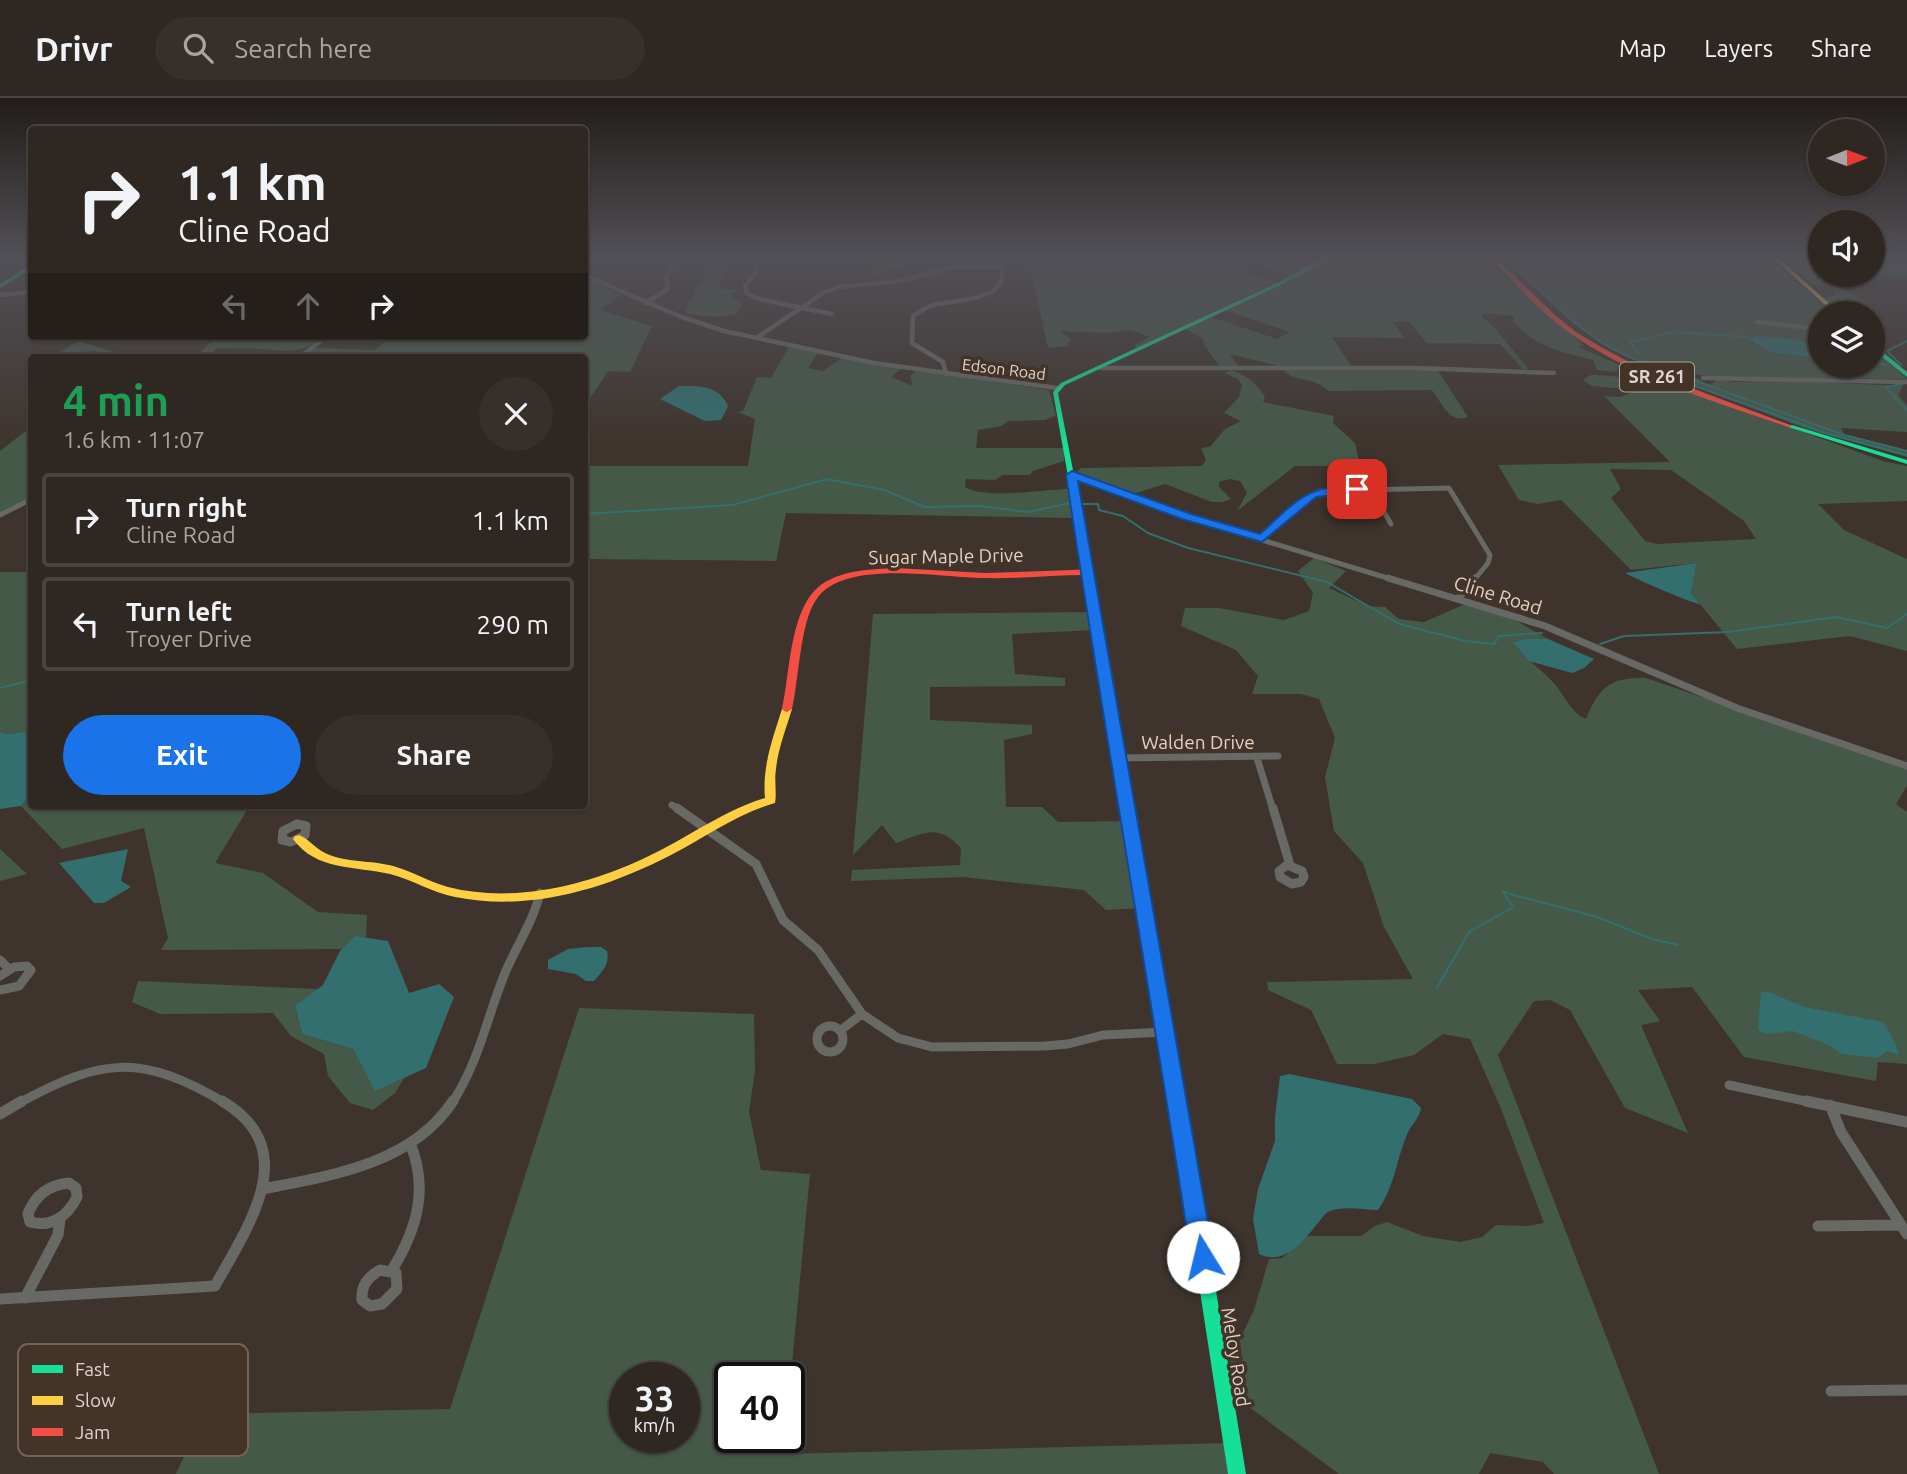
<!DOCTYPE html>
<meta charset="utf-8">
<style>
body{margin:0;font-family:Ubuntu,sans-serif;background:#362f2a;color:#f1f3f6;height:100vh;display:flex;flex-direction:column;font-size:26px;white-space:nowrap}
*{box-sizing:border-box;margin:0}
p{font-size:23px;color:#a7a5a5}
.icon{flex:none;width:38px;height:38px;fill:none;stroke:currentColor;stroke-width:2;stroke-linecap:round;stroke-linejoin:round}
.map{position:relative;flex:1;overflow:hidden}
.side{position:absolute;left:28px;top:256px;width:560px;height:455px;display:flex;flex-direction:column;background:#2e2722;border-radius:7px;box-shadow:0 2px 5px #0004,0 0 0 2px #494440}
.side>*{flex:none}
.hud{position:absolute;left:28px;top:28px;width:560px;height:214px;border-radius:7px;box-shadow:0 2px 5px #0004,0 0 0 2px #494440;background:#2e2722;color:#f1f3f6;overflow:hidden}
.needle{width:46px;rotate:89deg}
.buttons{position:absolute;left:1808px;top:21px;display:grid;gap:14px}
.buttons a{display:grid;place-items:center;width:77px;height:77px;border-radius:50%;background:#2e2722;box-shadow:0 2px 5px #0004,0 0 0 2px #494440;font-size:35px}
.speed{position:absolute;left:609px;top:1264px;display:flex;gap:14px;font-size:35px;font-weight:700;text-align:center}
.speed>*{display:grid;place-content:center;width:91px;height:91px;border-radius:50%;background:#2e2722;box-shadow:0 2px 5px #0004,0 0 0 2px #494440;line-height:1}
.speed small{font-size:18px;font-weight:400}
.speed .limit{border:4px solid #111;border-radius:10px;background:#fff;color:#111}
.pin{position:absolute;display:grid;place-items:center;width:60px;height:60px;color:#fff;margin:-30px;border-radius:14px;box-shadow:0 4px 10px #0006}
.me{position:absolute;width:77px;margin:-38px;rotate:351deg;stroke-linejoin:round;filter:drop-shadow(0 0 5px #0008)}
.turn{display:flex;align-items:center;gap:24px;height:147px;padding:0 35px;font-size:32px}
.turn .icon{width:91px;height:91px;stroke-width:2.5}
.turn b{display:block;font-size:49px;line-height:60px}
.lanes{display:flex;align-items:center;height:66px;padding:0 35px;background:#0003;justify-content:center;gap:35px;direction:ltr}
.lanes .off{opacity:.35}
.round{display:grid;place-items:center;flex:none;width:74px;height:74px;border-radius:37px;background:#362f2a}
.headline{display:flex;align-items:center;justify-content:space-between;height:119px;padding:0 35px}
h1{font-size:42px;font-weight:700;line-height:52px;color:#1e9e55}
.action{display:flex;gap:14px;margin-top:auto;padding:14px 35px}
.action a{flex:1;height:80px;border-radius:42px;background:#1a73e8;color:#fff;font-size:28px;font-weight:700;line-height:80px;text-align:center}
.action a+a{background:#362f2a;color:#f1f3f6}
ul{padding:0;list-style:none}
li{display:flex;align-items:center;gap:21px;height:94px;margin:0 14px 10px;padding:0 21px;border:4px solid #494440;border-radius:7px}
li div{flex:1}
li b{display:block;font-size:26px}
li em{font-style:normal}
header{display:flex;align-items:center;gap:42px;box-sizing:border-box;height:98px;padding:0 35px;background:#2e2722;border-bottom:2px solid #494440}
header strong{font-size:33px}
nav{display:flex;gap:38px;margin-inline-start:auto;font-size:24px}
.search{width:490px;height:63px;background:#362f2a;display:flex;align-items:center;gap:18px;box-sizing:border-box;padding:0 24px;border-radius:38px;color:#a7a5a5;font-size:26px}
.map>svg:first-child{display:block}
.green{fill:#455949;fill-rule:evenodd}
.water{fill:#336f6f}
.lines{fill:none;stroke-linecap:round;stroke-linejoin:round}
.stream{stroke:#336f6f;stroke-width:2}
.street-far4{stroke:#686865;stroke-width:4.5}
.street-far3{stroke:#686865;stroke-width:5}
.street-far2{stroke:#686865;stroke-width:7}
.street-far1{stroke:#686865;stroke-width:9}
.street{stroke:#686865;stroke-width:11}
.fast{fill:#16e098;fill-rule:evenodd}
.slow{fill:#ffcf43;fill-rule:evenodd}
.jam{fill:#f24e42;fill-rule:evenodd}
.route{fill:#1a73e8;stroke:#114b97;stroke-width:2}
.labels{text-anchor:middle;stroke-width:7;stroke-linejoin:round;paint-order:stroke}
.far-street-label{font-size:16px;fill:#dfd3cc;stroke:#443327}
.shield{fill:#443327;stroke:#b0a39a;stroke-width:2}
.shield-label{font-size:18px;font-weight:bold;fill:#dfd3cc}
.street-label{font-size:19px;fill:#dfd3cc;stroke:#443327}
.key{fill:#443327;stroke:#726359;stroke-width:2}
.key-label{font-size:19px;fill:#dfd3cc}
</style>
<header>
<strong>Drivr</strong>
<div class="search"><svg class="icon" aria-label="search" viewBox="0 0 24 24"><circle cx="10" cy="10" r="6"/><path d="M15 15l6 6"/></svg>Search here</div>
<nav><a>Map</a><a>Layers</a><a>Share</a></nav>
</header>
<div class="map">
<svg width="1907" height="1376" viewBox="0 0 1907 1376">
<rect width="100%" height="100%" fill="#3e342d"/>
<!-- green -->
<path class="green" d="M709 158H721L723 179 718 188 722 191H738L730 198 742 206 736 216 718 219 688 216 685 212 690 208 687 205 692 201 691 198 696 195 694 189 705 182 703 175Z
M877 158H963L908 167 875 177 873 168Z
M1023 158H1249C1261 164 1285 154 1310 168L1291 178 1264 167 1229 164 1250 176 1276 184 1137 251 1135 247 1150 239 1131 232 1105 235 1063 233 1061 234 1071 241 1067 248 1048 250 1032 177 1036 175 1025 169 1031 163Z
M1335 158H1475L1508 180 1584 247 1578 249 1620 267 1616 274 1597 272 1593 262C1561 254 1535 249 1513 223L1515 218 1483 215 1482 219 1495 230 1528 271H1523L1500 246 1427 245 1409 224H1393L1405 240 1332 239 1352 269 1279 268 1230 256 1239 270 1220 269 1205 248 1203 241 1184 230 1211 219 1277 241 1290 234 1224 212Z
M1500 158H1768L1832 215H1820V229L1795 227 1820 232V249L1800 241 1748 238 1752 245 1771 254 1820 261V268H1872L1881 262 1873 256V251L1907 281 1717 279 1674 274 1692 278 1710 287 1718 281 1734 284 1774 282 1903 288 1898 297 1907 307V334L1841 330 1844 336 1907 352V359L1813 333 1685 285 1608 250 1574 226Z
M1781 158H1795L1866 205 1833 203 1840 209 1852 212 1835 211 1822 199 1836 198 1834 195 1837 194 1831 189 1813 187Z
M585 180 621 197 600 212 652 228 630 274 608 273 585 308 584 259H300L313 250 375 252 390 239 357 243 367 238H584Z
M84 238H95L85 245 116 255 114 259H94L96 253C79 252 70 259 54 259Z
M216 238H283L297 243 323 238C305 256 287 253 264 251 249 250 233 251 218 250L208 259H196Z
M790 247 819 253 808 270 823 273 843 259 902 270 891 279 913 288 910 278 917 272 1049 292 1056 317 1045 322 1008 323 1002 328 978 332 976 350H1064V363L1033 373 1030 377H1002L996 382 966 381 965 389C988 402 1043 391 1070 391L1073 420 786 415 776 463 585 461 584 368H748L755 321 738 314 743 313 757 279 771 280Z
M1282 271H1437L1468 319C1449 326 1442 305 1432 292L1328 293C1315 278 1294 285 1282 271Z
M1230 272C1247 277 1255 284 1265 299L1263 304 1334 318 1333 325 1355 345 1360 368H1295L1237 413 1247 395 1240 383 1230 381 1219 384V389L1231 401 1223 404H1212L1165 386 1133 396 1077 374 1081 370 1202 368 1206 362 1201 350 1210 349 1225 331 1241 323 1224 315 1239 299 1242 287 1238 281 1225 275Z
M1591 277C1612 277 1629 282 1649 278L1883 363 1907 368V403L1818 406 1844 432 1907 461V553L1850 538 1737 551 1691 495 1695 465 1631 472 1561 402 1538 406 1519 402 1498 367 1670 364 1604 298 1620 299 1639 292 1591 288 1583 282ZM1610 371 1671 372 1744 423 1756 441 1657 446 1645 443 1611 400 1621 391Z
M31 329V401L0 417V353Z
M1314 460 1346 473 1329 490 1368 508 1385 509 1399 521 1424 524 1463 507 1501 514 1548 541H1524L1514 546C1525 561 1540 570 1553 584 1564 596 1570 614 1586 621 1599 589 1610 579 1646 580L1907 669V688L1896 706 1907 714V966L1878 964 1876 983 1744 959 1692 889 1638 892 1660 923 1641 927 1688 1035 1625 1010 1570 912 1550 902 1534 903 1498 957 1659 1376H1554L1543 1364 1490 1355 1479 1376H1339L1249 1309 1230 1262 1254 1212 1269 1161 1282 1160 1308 1138H1361L1375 1128 1387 1124 1423 1138 1460 1144 1482 1139 1496 1127 1528 1128 1544 1125 1501 1011 1470 941 1443 936 1414 957 1374 966H1337L1311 912 1268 892 1267 884 1413 881 1384 829 1363 765 1334 733 1325 679 1335 640 1319 601 1301 596H1252L1258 578 1236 552 1181 528 1185 510H1219L1284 522 1309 513 1313 495 1298 473Z
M0 474H31V633L6 636 0 634Z
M1093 514 1096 532 1012 536 1015 576 1065 580V588L930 589V622L1032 627V636L1004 642 1006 709H1042L1058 724 1129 723 1144 810 1106 812 1084 792 963 779 851 783 852 772 960 767 961 750C937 725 925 735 896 745L882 727 853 757 873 516Z
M31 697 32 707H250L215 765 263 775 318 814 367 817 366 840 355 839 343 851 161 852 168 840 144 730 62 751 21 708Z
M0 751 27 776 0 783Z
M138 883 318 891 295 909 302 936 353 951 375 992 404 980 395 995 373 1012 350 1005 328 978 324 956 291 938 273 915 160 916 132 904Z
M579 910 754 916 755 972 749 1014 761 1072 810 1076 789 1297V1279H730V1339H785L784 1356 1228 1345 1235 1376H176L203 1316 450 1311ZM625 1279H684V1339H625Z"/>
<!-- water -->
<path class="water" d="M1873 158 1907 160V163H1898L1907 166V178L1855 177H1872L1873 164 1880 166 1873 162Z
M1755 238 1800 241 1820 249V261L1771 254 1748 242V239Z
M679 288C699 288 719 287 728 308L721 322 705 323 660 301Z
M1696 465 1691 495 1700 506C1693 506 1634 480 1625 475Z
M1524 541H1548L1594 561 1584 570 1572 575 1529 563 1513 545Z
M32 633 31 696 21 708 0 711V634L6 636Z
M128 751 121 783 131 789 104 805H94L59 765Z
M355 838 388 843 409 895 439 886 454 899 426 970 375 993 353 951 302 936 295 908 323 887 340 853Z
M587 849H601L607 853C610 866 603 873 594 883H586L576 876 548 871V862L568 851Z
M1761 894H1768L1805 909 1883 924 1896 946 1899 957 1887 953 1878 960 1842 956 1829 947 1793 933 1768 936 1758 932Z
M1289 976 1412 1001 1421 1010C1419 1022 1410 1027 1406 1039 1396 1064 1394 1090 1378 1112 1363 1112 1341 1107 1328 1114 1324 1116 1320 1123 1317 1126 1303 1144 1284 1168 1259 1156L1253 1121 1258 1091 1275 1043V1019L1280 978Z"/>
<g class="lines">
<!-- stream -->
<path class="stream" d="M1505 158C1543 194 1579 237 1627 258 1651 269 1678 269 1699 284L1844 337 1907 353
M1639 256 1630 244 1673 234 1749 239
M1878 265 1887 267
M1901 267 1887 253 1907 243
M1684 284 1829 336 1907 357
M1904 286 1885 289 1907 312
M1083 406H1098L1099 412 1123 418 1148 435 1188 450 1327 484 1399 526 1466 543 1494 546 1499 538 1542 535
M584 416 733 407 827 381 884 392 925 409 979 408 1028 414 1070 405
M1600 546 1624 538 1728 534 1836 519 1887 530 1907 516
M0 590 32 582
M1437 890 1469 834 1513 809 1503 794 1597 819 1652 841 1678 847"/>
<!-- street-far4 -->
<path class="street-far4" d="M761 158 754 177 745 188 747 195 759 201 832 216
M759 163H839
M1598 164H1778
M584 177 679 218 724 233 874 265 1057 290
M0 197 32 194
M646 205 668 191 666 179 677 158
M1757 224 1820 231
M756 240 825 194 839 189 899 183 954 169H1001
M300 259 327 238
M1101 270H1415L1554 275
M946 276 943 264 912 245 913 218C921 212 928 208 938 206 963 201 1022 201 996 158
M1703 280 1907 284"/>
<!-- street-far3 -->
<path class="street-far3" d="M1072 377 1186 419 1394 482
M1371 391 1391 426
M0 417 32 401
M1262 440 1309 398 1320 393 1449 390 1490 457 1488 465 1474 482"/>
<!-- street-far2 -->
<path class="street-far2" d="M1388 480 1545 528 1737 610 1907 668
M1458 501 1475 480
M1117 660 1278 658
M1257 660 1273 712
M672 707 679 712"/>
<!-- street-far1 -->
<path class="street-far1" d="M677 710 756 766 783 822 818 852 862 916 898 940 932 949 1045 948 1068 946 1103 937 1166 934
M1273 710 1290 767
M297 726 306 728 305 737 291 744 282 742 283 733Z
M1287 767 1302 773 1304 779 1301 784 1292 786 1280 779 1279 773Z
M0 862 9 871
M0 878 14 869 27 868 31 872 19 888 0 892
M817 941a13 13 0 1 1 26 0a13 13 0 1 1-26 0Z
M841 932 862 916
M1729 987 1814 1005
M19 1005C103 959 142 956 225 1005
M452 1005C479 964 487 919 505 875 517 847 533 824 540 795"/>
<!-- street -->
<path class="street" d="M1806 1003 1907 1024
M1830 1007 1841 1034 1907 1136
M0 1016 22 1003
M69 1085 76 1090 77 1099C68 1118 51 1130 30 1124L28 1116C35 1097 49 1087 69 1085Z
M262 1091C330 1078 412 1066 453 1003
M1818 1128 1901 1127
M380 1172 396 1175 397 1191 382 1206 370 1208 362 1202C361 1187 368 1179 380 1172Z
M392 1172C417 1131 429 1091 410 1045
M25 1200 58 1137 60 1121
M0 1201 215 1188C248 1128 304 1051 222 1003
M1831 1293 1907 1292"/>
<!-- fast -->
<path class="fast" d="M1328 158H1334L1285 185 1065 287 1058 295 1087 444 1086 446H1080L1053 294 1061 285 1281 183Z
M32 166V170L0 190V186Z
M1872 245 1907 274V279L1872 251Z
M1788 327H1792L1907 362V366L1788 329Z
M1176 985 1181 987 1183 991 1246 1376H1228L1169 991 1171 987Z"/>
<!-- slow -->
<path class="slow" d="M1771 158H1776L1840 215H1834Z
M1080 442H1086L1087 444 1131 706 1126 710 1121 706 1079 444Z
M787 608 792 611C786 631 778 651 776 671 774 682 777 695 775 705 737 716 706 739 671 757 605 791 530 814 455 799 433 795 413 782 390 776 356 768 316 773 293 741L295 738 299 737C309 741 315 750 325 755 346 765 371 762 393 768 412 773 429 784 448 789 511 805 579 789 636 764 681 745 719 714 765 700 762 668 773 640 782 611Z"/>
<!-- jam -->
<path class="jam" d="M1489 158H1494L1555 217 1576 234 1601 249 1627 263 1681 286 1793 328 1788 329C1714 303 1636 281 1571 236 1540 214 1514 185 1489 158Z
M895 470 985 475 1073 472 1086 471 1090 474 1086 477C1052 477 1018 481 984 480 942 480 842 460 816 502 800 525 799 581 792 611L787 614 784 613 782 611C791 573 789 503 827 483 847 472 872 471 895 470Z
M1126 702 1131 706 1183 991 1181 995 1176 997 1171 995 1169 991 1121 706Z"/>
</g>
<!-- sky -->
<linearGradient id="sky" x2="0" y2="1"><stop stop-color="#221d19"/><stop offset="0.45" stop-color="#525057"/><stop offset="1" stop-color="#525057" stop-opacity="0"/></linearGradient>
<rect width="1907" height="351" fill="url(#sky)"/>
<!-- route -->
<path class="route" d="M1072 373 1191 416 1260 436C1287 412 1302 390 1341 388 1349 388 1356 387 1362 391L1357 395 1316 399 1262 444 1182 421 1078 383C1121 642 1170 900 1214 1159L1211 1167 1203 1171 1195 1167 1191 1159C1151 898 1105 638 1066 377Z"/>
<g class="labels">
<!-- far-street labels -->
<g class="far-street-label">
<text transform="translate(1004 271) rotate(7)" y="6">Edson Road</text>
</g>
<!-- shield labels -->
<rect class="shield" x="1620" y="264.5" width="74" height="29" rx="5"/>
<g class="shield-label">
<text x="1657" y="285">SR 261</text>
</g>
<!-- street labels -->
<g class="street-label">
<text transform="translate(946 458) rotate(-1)" y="7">Sugar Maple Drive</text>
<text transform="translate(1498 497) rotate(17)" y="7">Cline Road</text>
<text x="1198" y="651">Walden Drive</text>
<text transform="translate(1236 1259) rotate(81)" y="7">Meloy Road</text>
</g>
</g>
<!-- legend -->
<rect x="18" y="1246" width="230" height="112" rx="10" class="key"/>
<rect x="32" y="1267" width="31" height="8" fill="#16e098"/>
<rect x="32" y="1298" width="31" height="9" fill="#ffcf43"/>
<rect x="32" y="1330" width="31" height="8" fill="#f24e42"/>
<g class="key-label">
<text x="75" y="1278">Fast</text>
<text x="75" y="1309">Slow</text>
<text x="75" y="1341">Jam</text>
</g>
</svg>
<div class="buttons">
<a><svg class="needle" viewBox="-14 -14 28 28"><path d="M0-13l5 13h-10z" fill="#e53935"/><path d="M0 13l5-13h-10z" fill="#a7a5a5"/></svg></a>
<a><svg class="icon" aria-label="sound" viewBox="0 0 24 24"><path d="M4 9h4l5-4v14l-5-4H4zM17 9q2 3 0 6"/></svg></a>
<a><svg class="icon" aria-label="layers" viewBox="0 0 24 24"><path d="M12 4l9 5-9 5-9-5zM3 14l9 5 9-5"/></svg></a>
</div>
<div class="speed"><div>33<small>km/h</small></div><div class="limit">40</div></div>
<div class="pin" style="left:1357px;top:391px;background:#d93025"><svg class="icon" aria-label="arrive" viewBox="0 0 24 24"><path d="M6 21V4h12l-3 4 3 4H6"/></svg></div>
<svg class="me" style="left:1203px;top:1159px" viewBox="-20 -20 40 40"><circle r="19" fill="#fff"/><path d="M0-13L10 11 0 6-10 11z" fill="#1a73e8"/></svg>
<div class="hud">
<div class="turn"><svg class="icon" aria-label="right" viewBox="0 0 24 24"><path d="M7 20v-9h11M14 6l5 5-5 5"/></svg><div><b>1.1 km</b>Cline Road</div></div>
<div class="lanes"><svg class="icon off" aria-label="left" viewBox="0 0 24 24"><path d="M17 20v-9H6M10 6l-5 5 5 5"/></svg><svg class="icon off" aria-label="ahead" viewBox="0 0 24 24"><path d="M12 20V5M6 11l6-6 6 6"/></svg><svg class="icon" aria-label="right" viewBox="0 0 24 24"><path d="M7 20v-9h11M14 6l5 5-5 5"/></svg></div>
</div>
<section class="side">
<div class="headline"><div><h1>4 min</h1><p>1.6 km · 11:07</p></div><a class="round"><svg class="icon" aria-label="close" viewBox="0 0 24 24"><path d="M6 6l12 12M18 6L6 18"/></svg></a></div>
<ul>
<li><svg class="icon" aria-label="right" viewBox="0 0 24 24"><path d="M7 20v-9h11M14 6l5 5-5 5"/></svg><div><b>Turn right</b><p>Cline Road</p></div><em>1.1 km</em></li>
<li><svg class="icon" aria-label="left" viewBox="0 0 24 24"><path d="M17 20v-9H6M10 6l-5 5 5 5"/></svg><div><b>Turn left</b><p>Troyer Drive</p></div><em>290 m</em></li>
</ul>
<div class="action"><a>Exit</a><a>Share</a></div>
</section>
</div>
